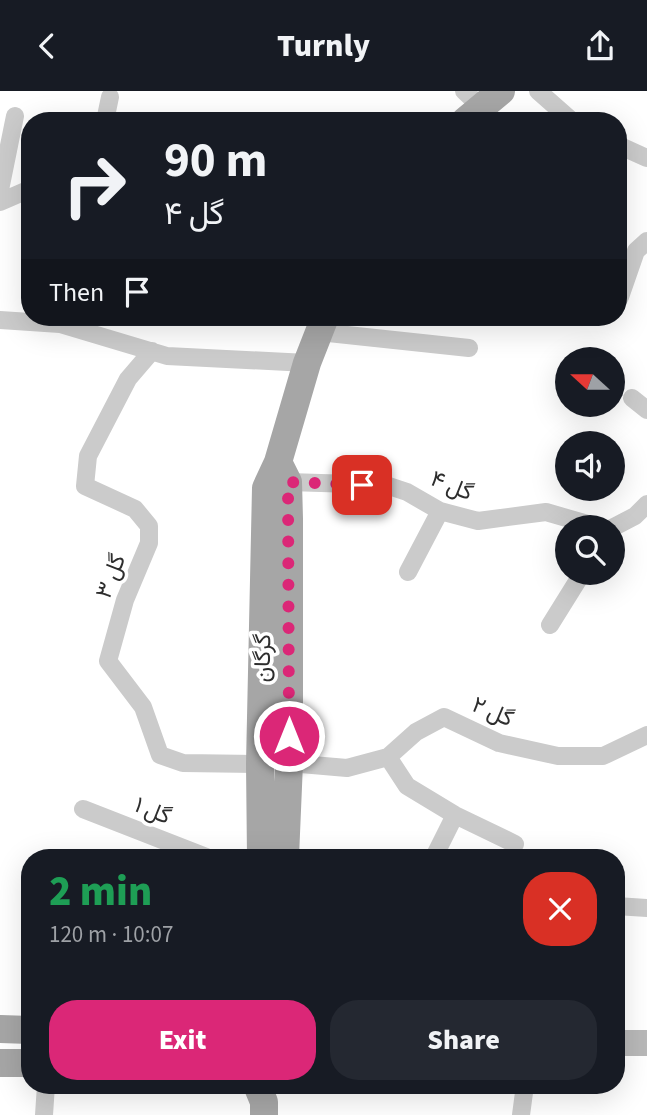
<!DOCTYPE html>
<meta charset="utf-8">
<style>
body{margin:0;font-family:"Source Sans 3",Vazirmatn,sans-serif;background:#242831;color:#f1f3f6;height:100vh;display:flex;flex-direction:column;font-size:26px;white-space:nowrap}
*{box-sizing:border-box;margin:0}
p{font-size:23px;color:#9ea1a6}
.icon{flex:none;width:38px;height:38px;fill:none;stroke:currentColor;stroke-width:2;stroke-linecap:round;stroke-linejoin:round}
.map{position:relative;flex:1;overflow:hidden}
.panel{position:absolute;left:21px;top:758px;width:604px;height:245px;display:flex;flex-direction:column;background:#171b24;border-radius:28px;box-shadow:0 7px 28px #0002}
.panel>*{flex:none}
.banner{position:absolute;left:21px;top:21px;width:606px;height:214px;border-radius:28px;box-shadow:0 7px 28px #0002;background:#171b24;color:#f1f3f6;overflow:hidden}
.needle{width:46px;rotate:291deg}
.fabs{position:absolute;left:555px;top:256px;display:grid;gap:14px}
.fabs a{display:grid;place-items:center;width:70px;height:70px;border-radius:50%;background:#171b24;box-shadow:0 7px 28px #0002;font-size:35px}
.pin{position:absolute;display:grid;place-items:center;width:60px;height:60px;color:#fff;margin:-30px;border-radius:14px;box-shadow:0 4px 10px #0006}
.me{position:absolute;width:77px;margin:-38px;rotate:0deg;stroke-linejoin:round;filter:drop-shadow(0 0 5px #0008)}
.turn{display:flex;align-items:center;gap:24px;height:147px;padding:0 28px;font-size:32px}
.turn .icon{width:91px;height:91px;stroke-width:2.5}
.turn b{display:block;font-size:49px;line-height:60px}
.then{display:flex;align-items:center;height:66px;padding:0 28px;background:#0003;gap:14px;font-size:26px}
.round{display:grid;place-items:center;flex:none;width:74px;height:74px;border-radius:28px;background:#242831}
.summary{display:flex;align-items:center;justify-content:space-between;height:119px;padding:0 28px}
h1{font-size:42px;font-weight:800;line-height:52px;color:#1e9e55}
.action{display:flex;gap:14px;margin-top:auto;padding:14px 28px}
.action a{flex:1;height:80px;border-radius:28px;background:#db2777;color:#fff;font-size:28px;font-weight:800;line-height:80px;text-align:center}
.action a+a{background:#242831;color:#f1f3f6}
header{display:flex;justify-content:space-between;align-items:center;height:91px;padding:0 28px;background:#171b24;font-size:32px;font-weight:800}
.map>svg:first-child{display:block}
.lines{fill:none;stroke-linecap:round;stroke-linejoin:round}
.minor{stroke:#cbcbcb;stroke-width:18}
.secondary{stroke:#b8b8b8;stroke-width:26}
.primary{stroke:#a6a6a6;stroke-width:28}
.route{stroke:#db2777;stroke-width:12;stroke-dasharray:0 21.6}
.labels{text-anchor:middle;stroke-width:7;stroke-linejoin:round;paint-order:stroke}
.street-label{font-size:23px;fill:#2e2e2e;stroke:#fff}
</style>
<header><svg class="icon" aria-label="back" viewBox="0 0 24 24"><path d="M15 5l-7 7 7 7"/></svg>Turnly<svg class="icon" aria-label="share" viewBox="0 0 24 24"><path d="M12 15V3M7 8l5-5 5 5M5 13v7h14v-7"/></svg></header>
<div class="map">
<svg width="647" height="1024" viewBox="0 0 647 1024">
<rect width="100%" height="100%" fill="#fff"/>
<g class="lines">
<!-- minor -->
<path class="minor" d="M464 0 480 15
M538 0 572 30
M105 30 110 6
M618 54 647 67
M0 99 15 25
M0 111 30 98
M620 206 636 160 647 150
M0 229 60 233 167 265 307 272
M319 241 469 257
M152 260 128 288 88 365 85 395 135 418 149 435V452L125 509 108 570 143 616 160 664 183 672 260 673
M632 307 647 319
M288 391 386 394 407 401 440 420 478 430 546 421 598 436
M612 437 635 425 647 413
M408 481 440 420
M550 534 583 481
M388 666 407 695 455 724 515 753
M289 672 347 677 388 666 416 641 444 626 499 652 558 665H603L647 644
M83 718 206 766
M434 766 455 724
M616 815 647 817
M44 1024 46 994
M521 1024 525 994"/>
<!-- secondary -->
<path class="secondary" d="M616 952H647"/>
<!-- primary -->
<path class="primary" d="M465 30 501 0
M278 371 288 391 289 428V672L285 766
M261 766 260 673 266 397 278 371 307 272 325 226
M0 938 30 939
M0 972H30
M257 994 264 1011V1024"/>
</g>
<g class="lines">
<!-- route -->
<path class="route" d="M289 645 288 391 362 394"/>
</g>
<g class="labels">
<!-- street labels -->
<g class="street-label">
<text transform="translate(452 394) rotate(22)" y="8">گل ۴</text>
<text transform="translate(110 485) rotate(-69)" y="8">گل ۳</text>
<text transform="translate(262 567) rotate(-89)" y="8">گرگان</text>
<text transform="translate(493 620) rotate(23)" y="8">گل ۲</text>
<text transform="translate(153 719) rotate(22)" y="8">گل ۱</text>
</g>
</g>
</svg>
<div class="fabs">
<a><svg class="needle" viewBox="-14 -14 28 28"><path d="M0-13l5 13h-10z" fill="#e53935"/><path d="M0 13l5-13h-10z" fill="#9ea1a6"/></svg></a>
<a><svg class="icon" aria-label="sound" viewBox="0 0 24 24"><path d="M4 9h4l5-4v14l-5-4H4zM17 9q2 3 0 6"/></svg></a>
<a><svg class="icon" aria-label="search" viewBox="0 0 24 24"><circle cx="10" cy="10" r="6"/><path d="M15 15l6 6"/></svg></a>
</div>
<div class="pin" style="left:362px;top:394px;background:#d93025"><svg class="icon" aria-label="arrive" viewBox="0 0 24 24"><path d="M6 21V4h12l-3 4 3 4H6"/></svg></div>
<svg class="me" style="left:289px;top:645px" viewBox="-20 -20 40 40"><circle r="17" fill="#db2777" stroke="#fff" stroke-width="3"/><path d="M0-11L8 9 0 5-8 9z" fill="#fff"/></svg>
<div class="banner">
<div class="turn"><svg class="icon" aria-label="right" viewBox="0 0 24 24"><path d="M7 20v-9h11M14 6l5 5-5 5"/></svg><div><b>90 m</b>گل ۴</div></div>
<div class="then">Then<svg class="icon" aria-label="arrive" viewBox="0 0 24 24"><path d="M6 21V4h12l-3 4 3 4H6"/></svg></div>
</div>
<section class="panel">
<div class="summary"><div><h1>2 min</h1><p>120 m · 10:07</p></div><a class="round" style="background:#d93025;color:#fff"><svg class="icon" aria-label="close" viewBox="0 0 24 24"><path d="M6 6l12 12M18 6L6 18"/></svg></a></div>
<div class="action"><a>Exit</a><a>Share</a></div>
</section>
</div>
